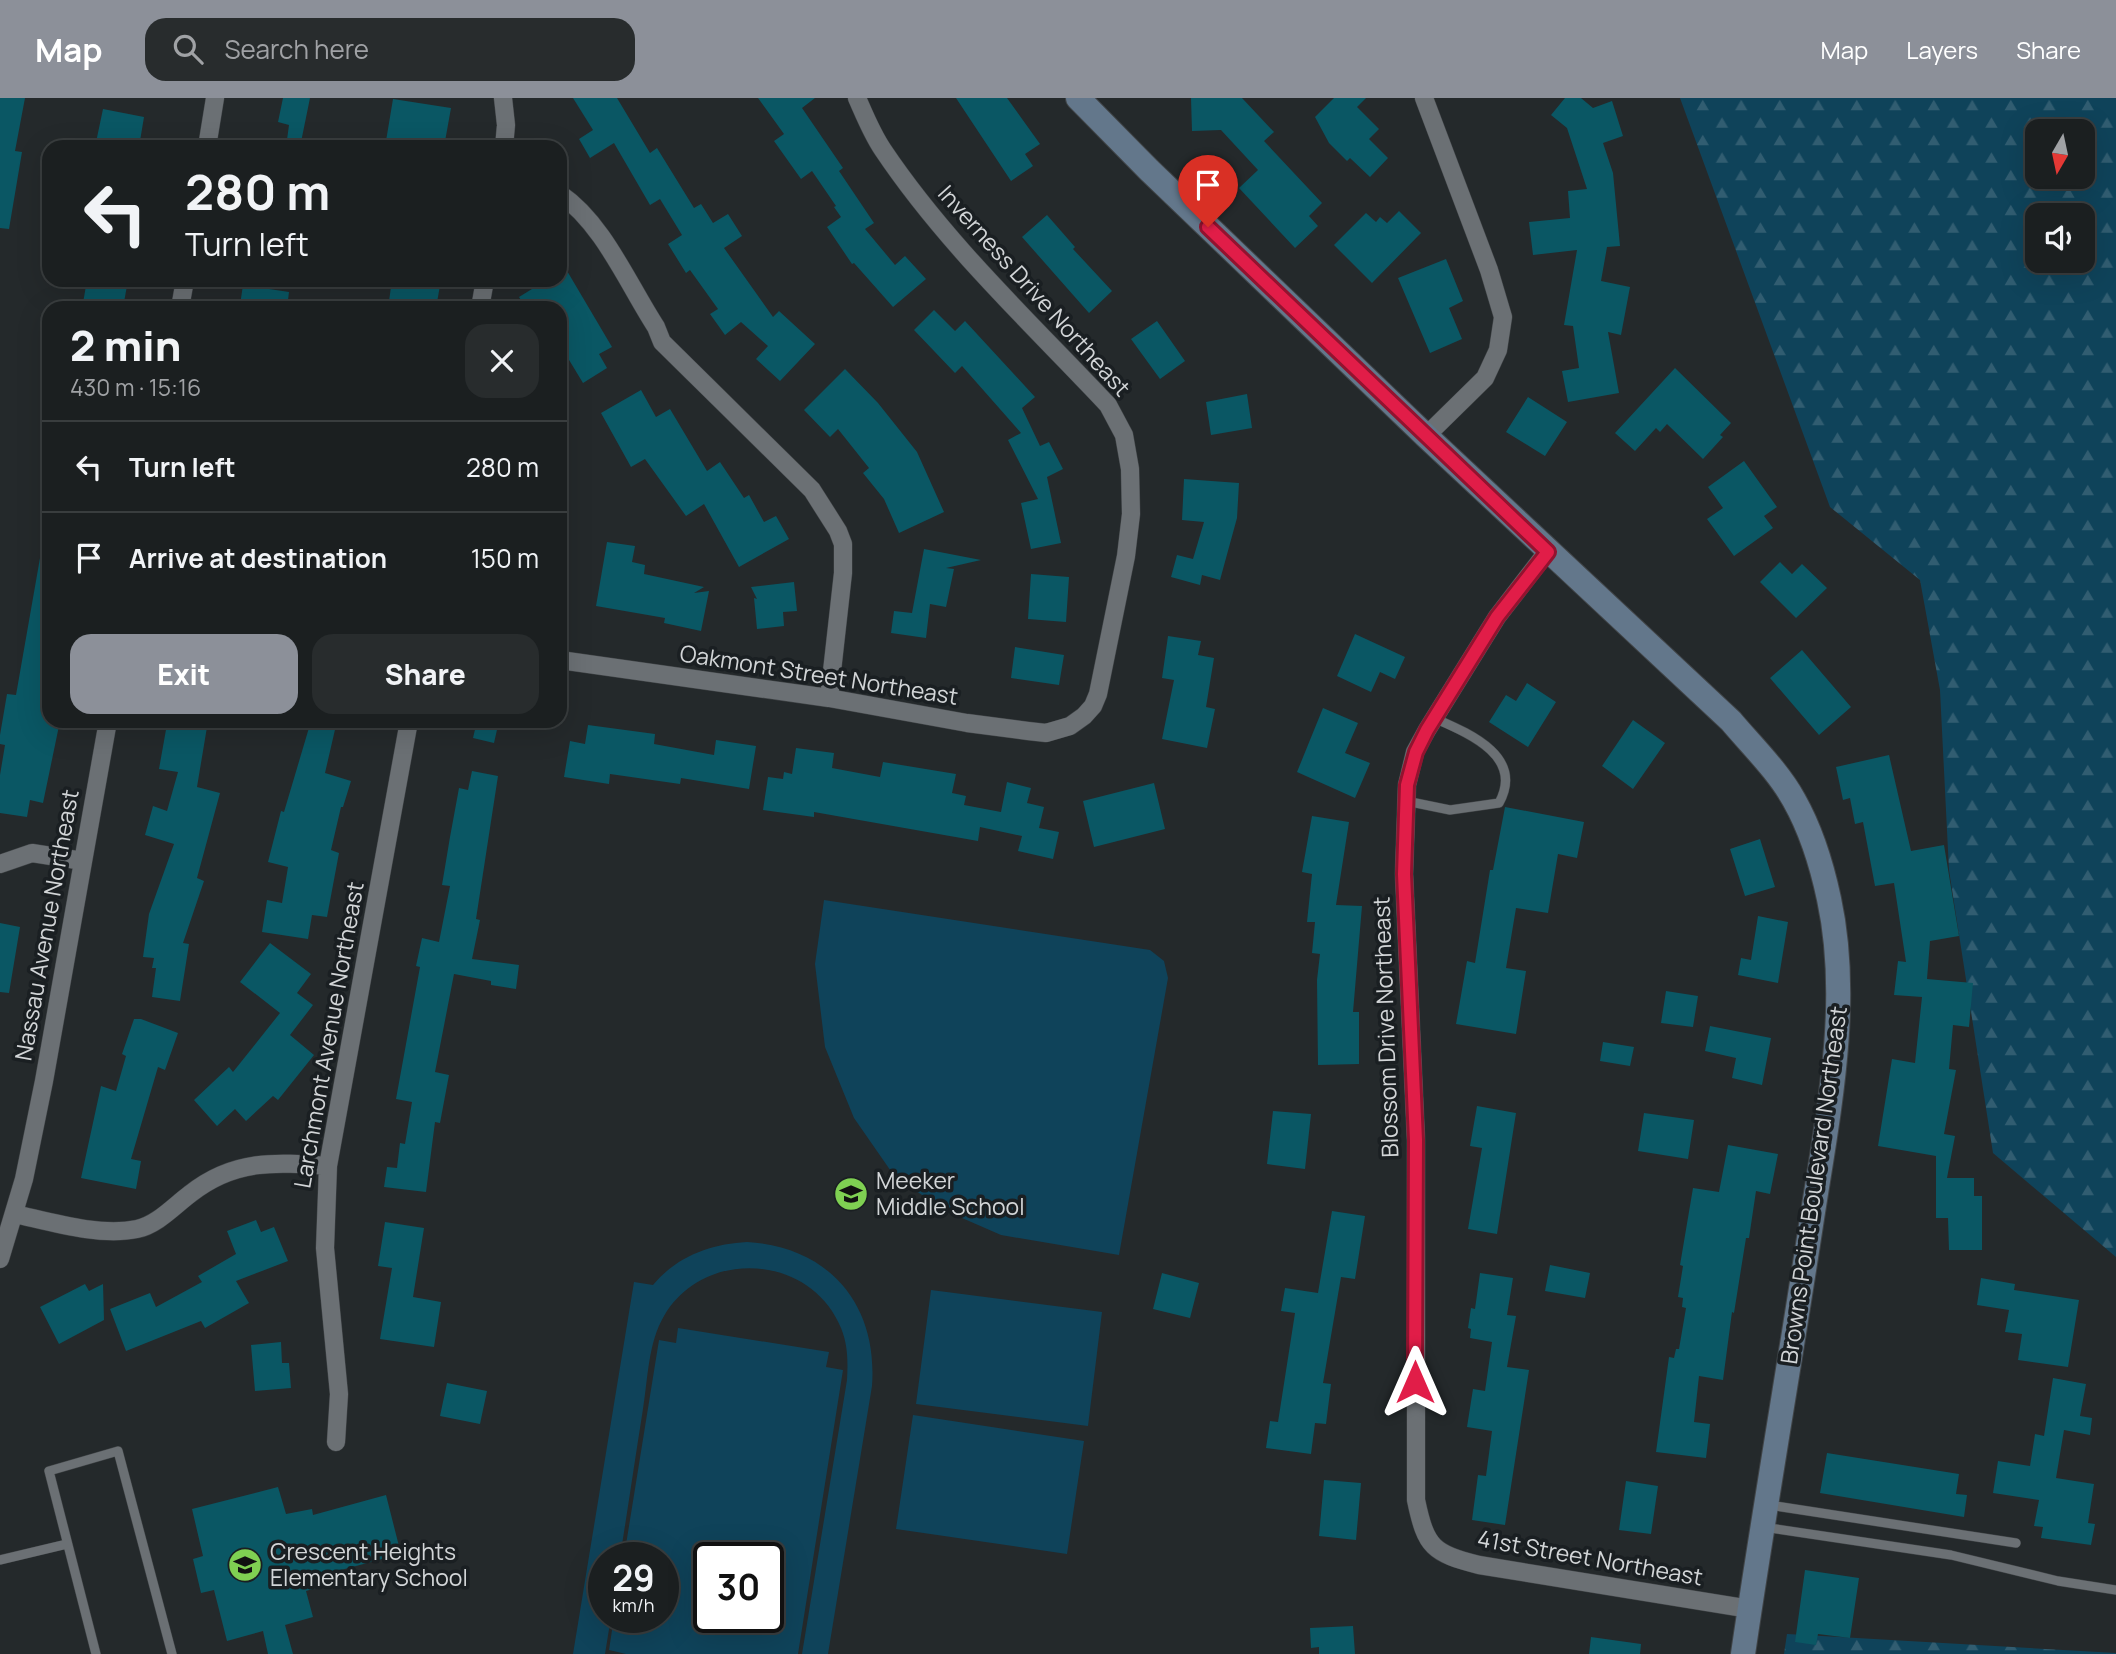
<!DOCTYPE html>
<meta charset="utf-8">
<style>
body{margin:0;font-family:Manrope,sans-serif;background:#282c2d;color:#f1f3f6;height:100vh;display:flex;flex-direction:column;font-size:26px;white-space:nowrap}
*{box-sizing:border-box;margin:0}
p{font-size:23px;color:#a0a2a5}
.icon{flex:none;width:38px;height:38px;fill:none;stroke:currentColor;stroke-width:2;stroke-linecap:round;stroke-linejoin:round}
.map{position:relative;flex:1;overflow:hidden}
.side{position:absolute;left:42px;top:203px;width:525px;height:427px;display:flex;flex-direction:column;background:#1b1f20;border-radius:21px;box-shadow:0 7px 28px #0002,0 0 0 2px #393d3e}
.side>*{flex:none}
.banner{position:absolute;left:42px;top:42px;width:525px;height:147px;border-radius:21px;box-shadow:0 7px 28px #0002,0 0 0 2px #393d3e;background:#1b1f20;color:#f1f3f6;overflow:hidden}
.needle{width:46px;rotate:189deg}
.fabs{position:absolute;left:2025px;top:21px;display:grid;gap:14px}
.fabs a{display:grid;place-items:center;width:70px;height:70px;border-radius:14px;background:#1b1f20;box-shadow:0 7px 28px #0002,0 0 0 2px #393d3e;font-size:35px}
.speed{position:absolute;left:588px;top:1444px;display:flex;gap:14px;font-size:35px;font-weight:700;text-align:center}
.speed>*{display:grid;place-content:center;width:91px;height:91px;border-radius:50%;background:#1b1f20;box-shadow:0 7px 28px #0002,0 0 0 2px #393d3e;line-height:1}
.speed small{font-size:18px;font-weight:400}
.speed .limit{border:4px solid #111;border-radius:10px;background:#fff;color:#111}
.pin{position:absolute;display:grid;place-items:center;width:60px;height:60px;color:#fff;margin:-72px -30px;border-radius:50% 50% 50% 0;rotate:-45deg;box-shadow:0 0 7px #0007}
.pin .icon{rotate:45deg}
.me{position:absolute;width:77px;margin:-38px;rotate:0deg;stroke-linejoin:round;filter:drop-shadow(0 0 5px #0008)}
.turn{display:flex;align-items:center;gap:24px;height:147px;padding:0 28px;font-size:32px}
.turn .icon{width:91px;height:91px;stroke-width:2.5}
.turn b{display:block;font-size:49px;line-height:60px}
.round{display:grid;place-items:center;flex:none;width:74px;height:74px;border-radius:21px;background:#282c2d}
.summary{display:flex;align-items:center;justify-content:space-between;height:119px;padding:0 28px}
h1{font-size:42px;font-weight:800;line-height:52px}
.button{display:flex;gap:14px;margin-top:auto;padding:14px 28px}
.button a{flex:1;height:80px;border-radius:21px;background:#8c9099;color:#fff;font-size:28px;font-weight:800;line-height:80px;text-align:center}
.button a+a{background:#282c2d;color:#f1f3f6}
ul{padding:0;list-style:none}
li{display:flex;align-items:center;gap:21px;height:91px;padding:0 28px;border-top:2px solid #393d3e}
li div{flex:1}
li b{display:block;font-size:26px}
li em{font-style:normal}
header{display:flex;align-items:center;gap:42px;box-sizing:border-box;height:98px;padding:0 35px;background:#8c9099;color:#fff}
header strong{font-size:33px}
nav{display:flex;gap:38px;margin-inline-start:auto;font-size:24px}
.search{width:490px;height:63px;background:#282c2d;display:flex;align-items:center;gap:18px;box-sizing:border-box;padding:0 24px;border-radius:21px;color:#a0a2a5;font-size:26px}
.map>svg:first-child{display:block}
.forest{fill:url(#forest-firs);fill-rule:evenodd}
.green{fill:#0f435a;fill-rule:evenodd}
.building{fill:#0a5764}
.lines{fill:none;stroke-linecap:round;stroke-linejoin:round}
.lane-casing{stroke:#404447;stroke-width:10}
.street-casing{stroke:#404447;stroke-width:19}
.secondary-casing{stroke:#404447;stroke-width:26}
.lane{stroke:#6b7074;stroke-width:9}
.street{stroke:#6b7074;stroke-width:18}
.secondary{stroke:#63778b;stroke-width:24}
.route-casing{stroke:#92132f;stroke-width:18}
.route{stroke:#e11d48;stroke-width:12}
.labels{text-anchor:middle;stroke-width:7;stroke-linejoin:round;paint-order:stroke}
.street-label{font-size:23px;fill:#d2d5d7;stroke:#1a1f22}
.poi-label{font-size:23px;fill:#d2d5d7;stroke:#1a1f22;text-anchor:start}
</style>
<header>
<strong>Map</strong>
<div class="search"><svg class="icon" aria-label="search" viewBox="0 0 24 24"><circle cx="10" cy="10" r="6"/><path d="M15 15l6 6"/></svg>Search here</div>
<nav><a>Map</a><a>Layers</a><a>Share</a></nav>
</header>
<div class="map">
<svg width="2116" height="1556" viewBox="0 0 2116 1556">
<defs>
<pattern id="forest-firs" width="22" height="20" patternUnits="userSpaceOnUse" patternTransform="scale(1.75)"><rect width="22" height="20" fill="#0f435a"/><path d="M5 1l3.5 6h-7zM16 11l3.5 6h-7z" fill="#315d71"/></pattern>
</defs>
<rect width="100%" height="100%" fill="#24292b"/>
<!-- forest -->
<path class="forest" d="M1680 0H2116V1159L1993 1055 1949 772 1940 592 1920 482 1830 409ZM2037 33H2082V79H2037ZM2037 117H2082V163H2037Z
M1787 1536 2116 1555V1556H1784Z"/>
<!-- green -->
<path class="green" d="M824 802 1150 852 1164 863 1168 880 1119 1157 1001 1137 946 1113 895 1079 854 1020 825 949 815 866Z
M747 1144C829 1149 878 1206 872 1288L828 1556H802L847 1282C848 1264 848 1247 841 1230 811 1156 704 1149 664 1218 648 1245 648 1281 643 1311 635 1361 628 1410 620 1459L604 1460V1519H611L605 1556H573L634 1184 653 1187C677 1158 711 1146 747 1144Z
M931 1192 1102 1214 1088 1328 916 1306Z
M678 1230 829 1254 826 1269 843 1272 798 1556H626L609 1552 614 1519H663V1460L624 1459 659 1242 676 1245ZM709 1460H768V1519H709Z
M913 1317 1084 1343 1067 1456 896 1431Z"/>
<!-- building -->
<path class="building" d="M0 0H25L15 53 22 54 9 131 0 130Z
M283 0H310L300 49H286L289 27 278 24Z
M573 0H617L650 55 657 50 694 110 701 106 713 125 728 116 742 138 724 150 773 219 779 213 815 246 780 283 756 261 768 248 741 224 725 237 710 216 718 211 690 172 686 175 668 146 682 137 660 101 650 107 614 45 590 60 579 41 593 32Z
M758 0H815L802 10 843 70 839 73 874 125 865 131 895 167 905 158 926 181 893 209 854 165 852 166 827 129 841 119 834 109 836 108 812 73 801 81 774 43 784 36Z
M956 0H1007L1040 46 1025 56 1033 68 1011 83Z
M1191 0H1242L1274 34 1264 43 1322 105 1309 118 1318 128 1295 150 1239 90 1258 72 1221 32 1192 33Z
M1334 0H1366L1357 9 1379 31 1369 41 1388 60 1370 79 1350 60 1347 63 1329 45 1315 19Z
M1565 0H1581L1593 10 1612 3 1623 38 1603 45 1613 75 1620 148 1607 149 1601 183 1630 189 1621 237 1608 234 1619 295 1568 304 1562 273 1579 270 1573 228 1564 227 1577 152 1533 157 1529 124 1570 120 1568 93 1587 91 1567 30 1551 17Z
M393 1 451 10 444 49H421L386 43Z
M103 11 144 19 139 49H95Z
M1399 113 1421 135 1372 185 1334 147 1366 115 1376 124 1380 119 1387 125Z
M1047 117 1075 149 1073 151 1112 193 1089 215 1022 139Z
M560 161 612 249 599 256 607 270 583 285 560 247V210H526L519 199 532 191 527 182H560Z
M1446 161 1463 203 1449 210 1462 241 1430 255 1398 180Z
M87 182H128L123 210 83 205Z
M392 182H441L436 210H388Z
M243 187 289 194 287 210 240 207Z
M934 212 955 233 965 223 1035 299 1022 310 1040 348 1049 344 1063 371 1047 379 1061 445 1031 451 1021 405 1038 401 1008 342 1021 335 962 268 955 275 914 232Z
M1157 223 1185 263 1160 281 1131 241Z
M1675 270 1731 325 1720 337 1723 339 1703 361 1667 326 1660 334 1656 330 1635 353 1615 335Z
M845 271 878 305 917 354 944 414 899 435 884 401 863 375 869 370 838 331 830 339 804 312Z
M641 292 656 319 670 311 707 373 720 364 744 400 749 397 764 424 776 418 789 441 739 469 704 406 686 418 645 361 631 369 601 315Z
M1247 296 1252 330 1211 337 1206 304Z
M1528 299 1567 324 1545 358 1506 334Z
M1744 363 1777 409 1764 418 1773 430 1734 458 1707 421 1723 410 1708 389Z
M1184 381 1239 385 1237 420 1220 482 1202 477 1200 487 1171 479 1177 457 1193 461 1204 424 1182 422Z
M607 444 635 448 632 464 645 467 644 476 704 489 694 495 709 493 701 533 664 525 665 520 596 508Z
M924 451 981 462 946 470 954 471 946 509 930 506 926 540 891 535 894 513 912 515Z
M40 460 49 461V623H60L43 705 30 702 27 719 0 715V677L5 647 0 646V637L7 596 16 597Z
M1780 464 1792 476 1802 466 1827 490 1796 520 1760 484Z
M1031 476 1069 479 1066 524 1028 521Z
M794 484 797 513 783 514 784 528 757 531 754 500 757 501 751 489Z
M1355 536 1405 559 1395 581 1380 574 1371 594 1337 578Z
M1168 538 1201 543 1198 557 1214 560 1206 609 1215 611 1207 650 1162 641 1174 582 1162 580Z
M1015 549 1064 557 1059 587 1011 580Z
M1802 552 1851 609 1819 637 1770 580Z
M1527 585 1556 604 1528 649 1489 624 1506 597 1516 603Z
M1323 610 1358 625 1345 655 1370 665 1355 700 1297 674Z
M1633 622 1665 645 1633 691 1602 668Z
M176 623H208L197 689 220 695 197 780 204 783 183 845 189 846 180 903 152 899 156 870H152L154 860 143 859 149 816 174 746 145 737 153 708 167 713 178 674 159 671 167 626 176 627Z
M311 623H337L325 675 351 683 343 709H341L331 752 339 755 327 819 312 817 308 841 262 834 267 802 282 805 288 769 268 764 281 713 284 714Z
M477 623H499L494 645 473 640Z
M588 627 655 636 654 646 714 657 716 642 756 648 749 691 681 680 680 686 610 676 609 686 564 679 570 643 585 646Z
M796 650 834 655 832 670 880 679 883 664 956 676 952 695 966 698 964 707 1001 714 1007 684 1031 690 1027 705 1044 709 1039 730 1059 734 1053 761 1018 753 1022 738 980 729 978 743 814 714V719L763 712 768 679 783 681 784 674 792 676Z
M1889 657 1911 753 1944 747 1959 838 1930 843 1927 881 1973 885 1969 929 1953 927 1949 971 1956 972 1944 1036 1955 1038 1947 1080H1974V1098H1982V1152H1949L1948 1120H1936V1058L1878 1048 1892 961 1915 965 1922 899 1894 897 1898 863 1906 864 1894 785 1875 788 1863 724 1855 726 1850 700 1843 702 1836 669Z
M472 673 498 678 476 821 480 822 472 861 519 867 516 891 491 887V883L454 876 435 974 449 977 440 1025 435 1024 426 1094 384 1089 387 1069 397 1070 400 1045 405 1046 412 1004 396 1001 420 869 416 868 422 840 439 844 450 788 442 787 450 739 459 690 468 692Z
M1154 685 1165 731 1094 749 1083 703Z
M1505 709 1584 724 1577 760 1558 756 1548 815 1516 810 1506 870 1526 873 1516 936 1456 926 1467 863 1475 865 1490 772H1493Z
M1312 718 1349 724 1336 807 1362 808 1353 914H1359V966L1318 967 1317 882 1320 856 1312 855 1315 824H1307L1312 776 1302 774Z
M1760 741 1775 789 1745 798 1730 751Z
M1758 818 1788 824 1778 885 1738 877 1741 860 1751 862Z
M0 825 20 829 9 895 0 894Z
M270 845 311 876 297 895 313 907 290 937 314 957 278 1002 273 998 246 1023 235 1011 217 1028 194 1002 229 969 233 974 280 915 240 884Z
M1666 893 1698 898 1693 929 1661 925Z
M134 921H141L178 935 165 972 158 969 131 1061 141 1063 136 1091 81 1080 101 988 116 993 126 958 122 956Z
M1710 928 1771 940 1762 987 1732 980 1736 960 1705 953Z
M1603 944 1634 949 1630 968 1600 963Z
M1477 1008 1516 1015 1497 1136 1468 1131 1482 1050 1470 1048Z
M1273 1013 1311 1016 1305 1071 1267 1066Z
M1644 1015 1694 1022 1688 1061 1638 1053Z
M1728 1047 1778 1056 1770 1096 1756 1093 1749 1140H1746L1734 1215 1732 1214 1723 1282 1699 1278 1694 1324 1710 1326 1706 1360 1656 1354 1669 1259 1674 1260 1676 1251H1679L1686 1210 1682 1209 1683 1200 1678 1199 1683 1168 1680 1167 1693 1090 1719 1094Z
M1332 1113 1365 1118 1355 1181 1341 1179 1323 1285 1331 1286 1326 1326 1315 1325 1311 1356 1266 1350 1270 1323 1278 1324 1295 1215 1281 1213 1285 1190 1318 1195Z
M256 1122 261 1134 274 1129 288 1163 236 1183 249 1205 205 1230 201 1223 126 1253 110 1211 150 1195 156 1209 202 1184 198 1178 236 1156 227 1133Z
M385 1124 424 1130 413 1199 441 1204 434 1249 380 1241 392 1170 378 1168Z
M1550 1167 1590 1175 1585 1200 1545 1193Z
M1162 1175 1199 1185 1190 1220 1153 1211Z
M1480 1175 1513 1180 1507 1217 1516 1218 1507 1269 1529 1272 1505 1427 1472 1422 1478 1377 1486 1378 1492 1333 1467 1329 1473 1291 1485 1293 1492 1244 1470 1240 1471 1231 1468 1230 1471 1210 1475 1211Z
M1981 1180 2015 1186 2014 1192 2079 1202 2068 1269 2018 1262 2022 1236 2005 1234 2009 1212 1977 1207Z
M85 1186 89 1193 103 1186 104 1222 59 1246 40 1209Z
M281 1244 282 1265H289L291 1290 255 1293 251 1247Z
M2053 1280 2086 1286 2080 1318 2092 1320 2090 1337 2064 1332 2056 1380 2094 1386 2088 1425 2095 1426 2091 1447 2041 1440 2043 1429 2034 1428 2039 1402 1993 1395 1998 1363 2030 1368 2035 1336 2044 1338Z
M447 1285 487 1293 480 1326 440 1318Z
M1827 1355 1959 1376 1956 1396 1967 1397 1964 1419 1820 1395Z
M1324 1382 1361 1385 1356 1442 1319 1438Z
M1626 1383 1658 1388 1651 1436 1619 1432Z
M278 1389 286 1416 312 1411 313 1417 386 1397 401 1456 326 1476 329 1486 306 1493 313 1519 285 1527 293 1556H268L263 1533 227 1543 214 1492 201 1495 193 1461 203 1458 192 1411Z
M1805 1472 1859 1480 1850 1540 1818 1536 1816 1547 1795 1544Z
M1353 1528 1355 1556H1319V1549L1311 1550 1310 1530Z
M1591 1539 1641 1546 1640 1556H1589Z"/>
<g class="lines">
<!-- lane casing -->
<g class="lane-casing">
<path id="lane" d="M1406 703 1450 712 1499 705C1525 658 1468 635 1434 620
M1769 1407 2016 1445
M1763 1429 1951 1457 2058 1483 2116 1492
M0 1462 67 1446
M96 1556 49 1373 118 1353 172 1556"/>
</g>
<!-- street casing -->
<g class="street-casing">
<path id="street" d="M503 0 506 27 504 49
M1424 0 1489 172 1503 219 1498 252 1485 280 1426 338
M207 49 215 0
M560 96C603 125 628 186 656 229L662 244 812 392 838 433 843 446V475L829 600
M180 210 185 182
M480 210 485 182
M1547 454 1497 519 1427 632 1415 654 1407 687 1404 776 1416 1042V1402C1426 1450 1433 1455 1479 1467L1750 1511
M560 562 829 600 967 625 1028 633 1046 635 1070 628 1084 618 1093 608 1098 596 1126 458 1131 416 1130 371 1124 337 1108 307C1031 225 946 146 883 52 872 36 865 18 857 0
M0 766 32 755 83 763
M15 1116C51 1124 100 1139 137 1131 157 1127 174 1108 190 1096 234 1061 275 1064 328 1068
M0 1161 24 1081 44 983 108 623
M336 1344 339 1296 325 1150 328 1068 409 623"/>
</g>
<!-- secondary casing -->
<g class="secondary-casing">
<path id="secondary" d="M1078 0 1149 72 1426 338 1731 623C1752 648 1778 673 1794 702 1811 732 1822 768 1829 801 1852 907 1827 1022 1811 1127 1789 1270 1764 1413 1743 1556"/>
</g>
<!-- lane -->
<use href="#lane" class="lane"/>
<!-- street -->
<use href="#street" class="street"/>
<!-- secondary -->
<use href="#secondary" class="secondary"/>
</g>
<g class="lines">
<!-- route casing -->
<g class="route-casing">
<path id="route" d="M1208 129 1548 454 1497 519 1427 632 1416 654 1407 687 1404 776 1416 1042 1415 1284"/>
</g>
<!-- route -->
<use href="#route" class="route"/>
</g>
<!-- icons -->
<defs>
<g id="school-disc" transform="scale(1.75)"><circle r="9.5" fill="#7fd052" stroke="#1a1f22"/><path d="M0-5L7-2L0 1L-7-2ZM-4 1L0 2.5L4 1V4Q0 6-4 4Z" fill="#111"/></g>
</defs>
<g fill-rule="evenodd">
<use href="#school-disc" x="851" y="1096"/>
<use href="#school-disc" x="245" y="1467"/>
</g>
<g class="labels">
<!-- street labels -->
<g class="street-label">
<text transform="translate(1034 193) rotate(48)" y="8">Inverness Drive Northeast</text>
<text transform="translate(819 577) rotate(9)" y="8">Oakmont Street Northeast</text>
<text transform="translate(47 827) rotate(-80)" y="8">Nassau Avenue Northeast</text>
<text transform="translate(1386 929) rotate(-92)" y="8">Blossom Drive Northeast</text>
<text transform="translate(329 937) rotate(-80)" y="8">Larchmont Avenue Northeast</text>
<text transform="translate(1814 1087) rotate(-82)" y="8">Browns Point Boulevard Northeast</text>
<text transform="translate(1590 1460) rotate(10)" y="8">41st Street Northeast</text>
</g>
<!-- poi labels -->
<g class="poi-label">
<text x="876" y="1091">Meeker<tspan x="876" dy="26">Middle School</tspan></text>
<text x="270" y="1462">Crescent Heights<tspan x="270" dy="26">Elementary School</tspan></text>
</g>
</g>
</svg>
<div class="fabs">
<a><svg class="needle" viewBox="-14 -14 28 28"><path d="M0-13l5 13h-10z" fill="#e53935"/><path d="M0 13l5-13h-10z" fill="#a0a2a5"/></svg></a>
<a><svg class="icon" aria-label="sound" viewBox="0 0 24 24"><path d="M4 9h4l5-4v14l-5-4H4zM17 9q2 3 0 6"/></svg></a>
</div>
<div class="speed"><div>29<small>km/h</small></div><div class="limit">30</div></div>
<div class="pin" style="left:1208px;top:129px;background:#d93025"><svg class="icon" aria-label="arrive" viewBox="0 0 24 24"><path d="M6 21V4h12l-3 4 3 4H6"/></svg></div>
<svg class="me" style="left:1415px;top:1284px" viewBox="-20 -20 40 40"><path d="M0-17L14 15 0 8-14 15z" fill="#e11d48" stroke="#fff" stroke-width="4"/></svg>
<div class="banner">
<div class="turn"><svg class="icon" aria-label="left" viewBox="0 0 24 24"><path d="M17 20v-9H6M10 6l-5 5 5 5"/></svg><div><b>280 m</b>Turn left</div></div>
</div>
<section class="side">
<div class="summary"><div><h1>2 min</h1><p>430 m · 15:16</p></div><a class="round"><svg class="icon" aria-label="close" viewBox="0 0 24 24"><path d="M6 6l12 12M18 6L6 18"/></svg></a></div>
<ul>
<li><svg class="icon" aria-label="left" viewBox="0 0 24 24"><path d="M17 20v-9H6M10 6l-5 5 5 5"/></svg><div><b>Turn left</b></div><em>280 m</em></li>
<li><svg class="icon" aria-label="arrive" viewBox="0 0 24 24"><path d="M6 21V4h12l-3 4 3 4H6"/></svg><div><b>Arrive at destination</b></div><em>150 m</em></li>
</ul>
<div class="button"><a>Exit</a><a>Share</a></div>
</section>
</div>
